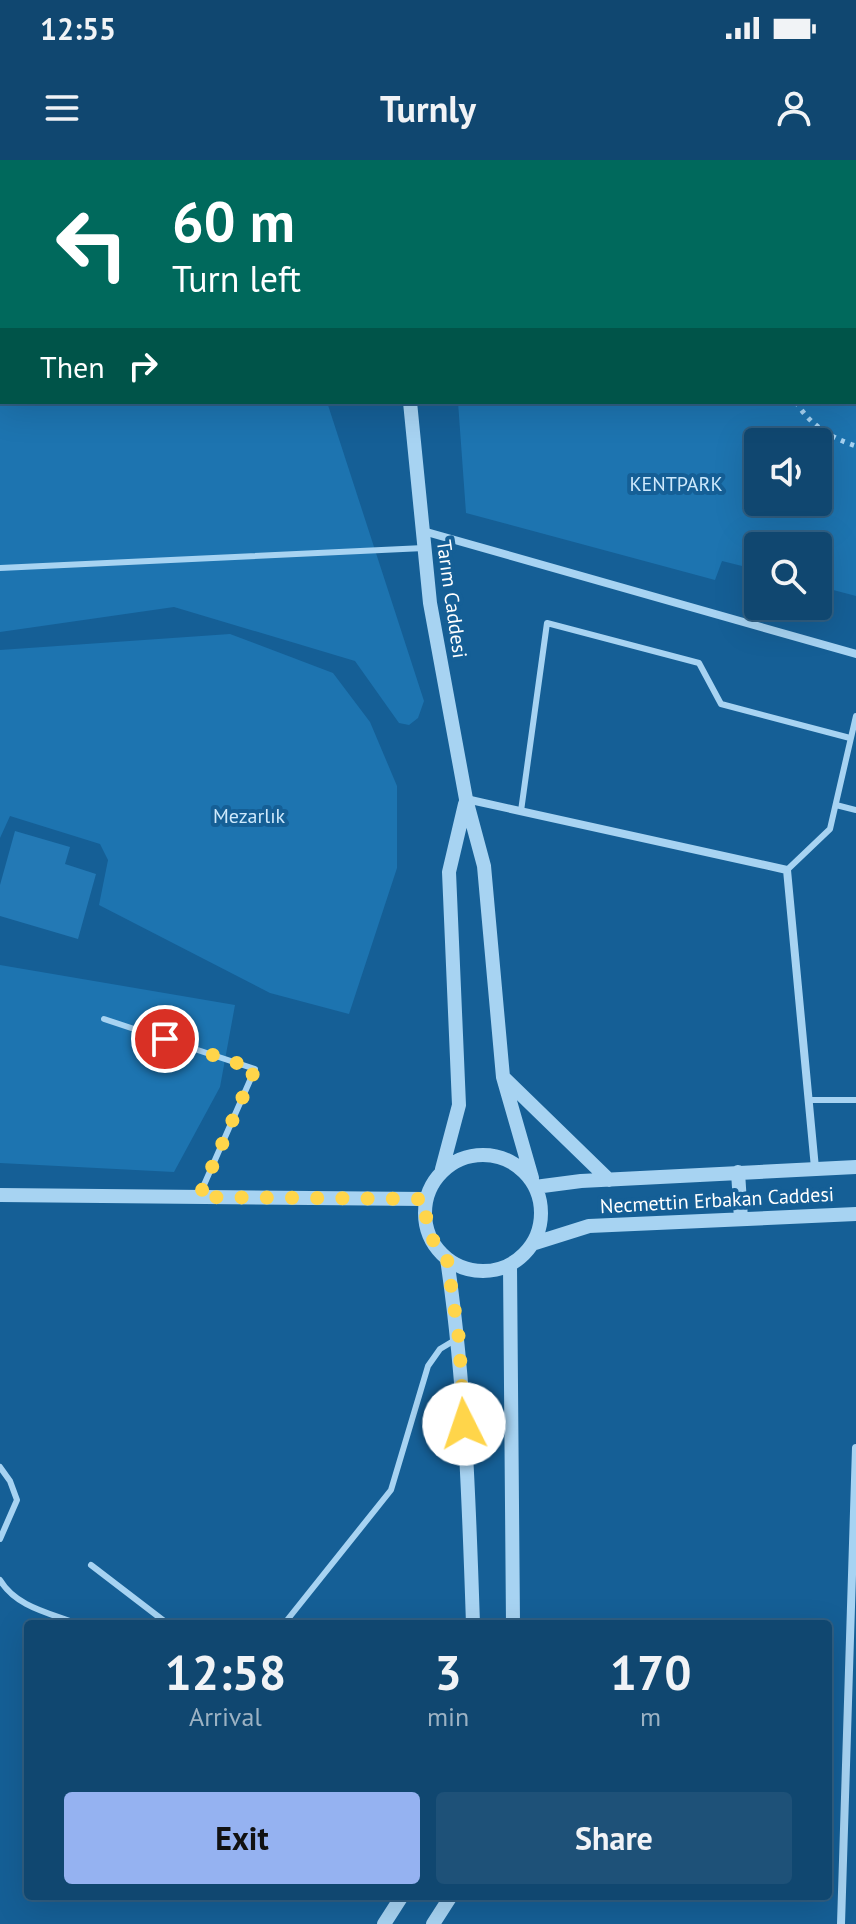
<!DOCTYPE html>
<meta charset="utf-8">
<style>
body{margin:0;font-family:"PT Sans",sans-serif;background:#1e5178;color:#f1f3f6;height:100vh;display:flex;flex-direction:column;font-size:30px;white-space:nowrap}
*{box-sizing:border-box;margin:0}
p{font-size:26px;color:#9cb2c3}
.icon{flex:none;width:44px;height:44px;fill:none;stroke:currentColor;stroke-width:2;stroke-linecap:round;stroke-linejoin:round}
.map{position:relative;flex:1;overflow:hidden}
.side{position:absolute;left:24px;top:1460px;width:808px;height:280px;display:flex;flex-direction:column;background:#104770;border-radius:8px;box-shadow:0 8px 32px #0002,0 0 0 2px #305f83}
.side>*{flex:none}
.banner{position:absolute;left:0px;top:0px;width:856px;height:244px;box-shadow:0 8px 32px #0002,0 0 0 2px #305f83;background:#00695c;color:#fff;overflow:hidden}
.buttons{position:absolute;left:744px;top:268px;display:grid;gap:16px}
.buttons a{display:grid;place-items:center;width:88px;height:88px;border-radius:8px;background:#104770;box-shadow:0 8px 32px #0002,0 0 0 2px #305f83;font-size:40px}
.pin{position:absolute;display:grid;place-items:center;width:68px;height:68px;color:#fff;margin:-34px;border:4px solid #fff;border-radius:50%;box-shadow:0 2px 8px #0007}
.me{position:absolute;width:88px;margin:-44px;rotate:356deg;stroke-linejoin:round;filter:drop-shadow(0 0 6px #0008)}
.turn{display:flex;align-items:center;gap:28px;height:168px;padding:0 40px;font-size:36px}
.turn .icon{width:104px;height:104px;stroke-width:2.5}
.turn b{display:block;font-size:56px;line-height:68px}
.then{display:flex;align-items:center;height:76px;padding:0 40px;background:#0003;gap:16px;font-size:30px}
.eta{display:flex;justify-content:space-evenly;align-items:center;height:136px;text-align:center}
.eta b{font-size:48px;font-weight:600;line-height:56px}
.cta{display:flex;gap:16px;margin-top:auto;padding:16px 40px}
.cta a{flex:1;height:92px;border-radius:8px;background:#95b2f1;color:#111;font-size:32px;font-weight:600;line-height:92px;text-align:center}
.cta a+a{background:#1e5178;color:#f1f3f6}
.status{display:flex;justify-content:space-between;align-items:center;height:56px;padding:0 40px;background:#104770;direction:ltr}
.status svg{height:22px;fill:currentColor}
header{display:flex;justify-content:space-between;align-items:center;height:104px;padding:0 40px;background:#104770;font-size:36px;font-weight:600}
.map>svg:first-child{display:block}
.green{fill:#1d74b0;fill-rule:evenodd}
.building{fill:#2379b5}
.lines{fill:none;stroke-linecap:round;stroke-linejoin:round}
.path{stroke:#a7d3f2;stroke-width:5;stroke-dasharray:4 6;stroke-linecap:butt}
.service{stroke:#a7d3f2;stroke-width:6}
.minor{stroke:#a7d3f2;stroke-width:8}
.tertiary{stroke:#a7d3f2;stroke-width:14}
.route{stroke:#ffd54a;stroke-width:14;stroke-dasharray:0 25.2}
.labels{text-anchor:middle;stroke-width:8;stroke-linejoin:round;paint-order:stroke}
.park-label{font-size:20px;fill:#cee9fc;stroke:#155f96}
.street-label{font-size:20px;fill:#fff;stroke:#155f96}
</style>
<div class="status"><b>12:55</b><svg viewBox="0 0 49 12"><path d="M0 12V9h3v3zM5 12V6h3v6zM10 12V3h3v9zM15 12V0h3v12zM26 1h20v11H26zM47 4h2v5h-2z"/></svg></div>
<header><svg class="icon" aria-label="menu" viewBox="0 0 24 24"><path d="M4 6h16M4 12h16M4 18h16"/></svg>Turnly<svg class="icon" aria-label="person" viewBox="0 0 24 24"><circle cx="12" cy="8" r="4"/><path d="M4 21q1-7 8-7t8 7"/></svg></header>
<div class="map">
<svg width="856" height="1764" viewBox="0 0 856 1764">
<rect width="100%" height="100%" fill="#155f96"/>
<!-- green -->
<path class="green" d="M439 0H856V436L818 426V386H758V410L722 401 715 420 466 353 458 242H854V2ZM818 282V342H758V282Z
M0 185H2V242H327L424 541 418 558 409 565 399 563 355 501 174 447 0 472Z
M230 474 333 513 370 562 397 626V708L349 854 270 833 99 745 108 700 100 684 10 656 0 678V490Z
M0 805 235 845 220 927 174 1012 0 1003Z"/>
<!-- building -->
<path class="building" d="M15 671 70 687 65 704 96 714 78 779 0 756V725Z"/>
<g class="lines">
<!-- path -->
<path class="path" d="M652 0 653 2
M854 187H856
M0 239H2
M796 242C810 265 831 278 856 286"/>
<!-- service -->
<path class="service" d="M0 408 424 388
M836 645 856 650
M521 651 547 463 699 503 721 544 850 578
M787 710 830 669 856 556
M104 859 255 909 200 1034
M808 940H856
M0 1307 10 1321 17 1340 0 1379
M91 1405 168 1464
M0 1420C16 1447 50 1453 78 1464
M284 1464 391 1330 428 1206 440 1189 455 1180"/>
<!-- minor -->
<path class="minor" d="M0 160H2
M423 371 856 494
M466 639 787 710 815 1008
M841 1764 856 1288"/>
<!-- tertiary -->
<path class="tertiary" d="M390 0V2
M410 242 430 443 466 639 484 706 503 917 532 1018
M503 917 609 1020
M425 1053a58 58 0 1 1 116 0a58 58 0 1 1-116 0Z
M442 1009 459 945 449 712 465 644
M738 1012 741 1059
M535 1027 581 1021 856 1007
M0 1035 425 1039
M535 1083 589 1066 856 1054
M447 1099C465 1220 469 1342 473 1464
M510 1106 513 1464
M384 1764 402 1736
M433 1764 451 1736"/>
</g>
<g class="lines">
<!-- route -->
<path class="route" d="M165 879 255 909 199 1037 425 1039 427 1072 447 1099 459 1179 464 1264"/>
</g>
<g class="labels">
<!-- park labels -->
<g class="park-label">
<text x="676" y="331">KENTPARK</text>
<text x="249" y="663">Mezarlık</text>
</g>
<!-- street labels -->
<g class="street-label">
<text transform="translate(452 439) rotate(82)" y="7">Tarım Caddesi</text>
<text transform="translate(717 1040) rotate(-3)" y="7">Necmettin Erbakan Caddesi</text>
</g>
</g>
</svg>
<div class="buttons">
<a><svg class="icon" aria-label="sound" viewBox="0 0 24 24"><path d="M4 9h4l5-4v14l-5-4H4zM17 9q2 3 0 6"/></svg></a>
<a><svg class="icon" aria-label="search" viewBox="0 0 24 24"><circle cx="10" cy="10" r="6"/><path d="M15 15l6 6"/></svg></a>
</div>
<div class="pin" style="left:165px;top:879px;background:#d93025"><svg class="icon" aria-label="arrive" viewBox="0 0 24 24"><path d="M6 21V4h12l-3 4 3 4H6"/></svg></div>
<svg class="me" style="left:464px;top:1264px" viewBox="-20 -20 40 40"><circle r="19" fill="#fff"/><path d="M0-13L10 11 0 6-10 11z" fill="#ffd54a"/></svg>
<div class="banner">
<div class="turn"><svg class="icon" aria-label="left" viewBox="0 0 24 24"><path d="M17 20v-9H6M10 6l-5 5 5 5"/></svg><div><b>60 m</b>Turn left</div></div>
<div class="then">Then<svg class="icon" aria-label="right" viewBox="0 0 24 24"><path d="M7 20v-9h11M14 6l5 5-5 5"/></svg></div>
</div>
<section class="side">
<div class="eta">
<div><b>12:58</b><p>Arrival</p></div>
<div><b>3</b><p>min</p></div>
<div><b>170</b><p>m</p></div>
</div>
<div class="cta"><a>Exit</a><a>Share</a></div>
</section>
</div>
